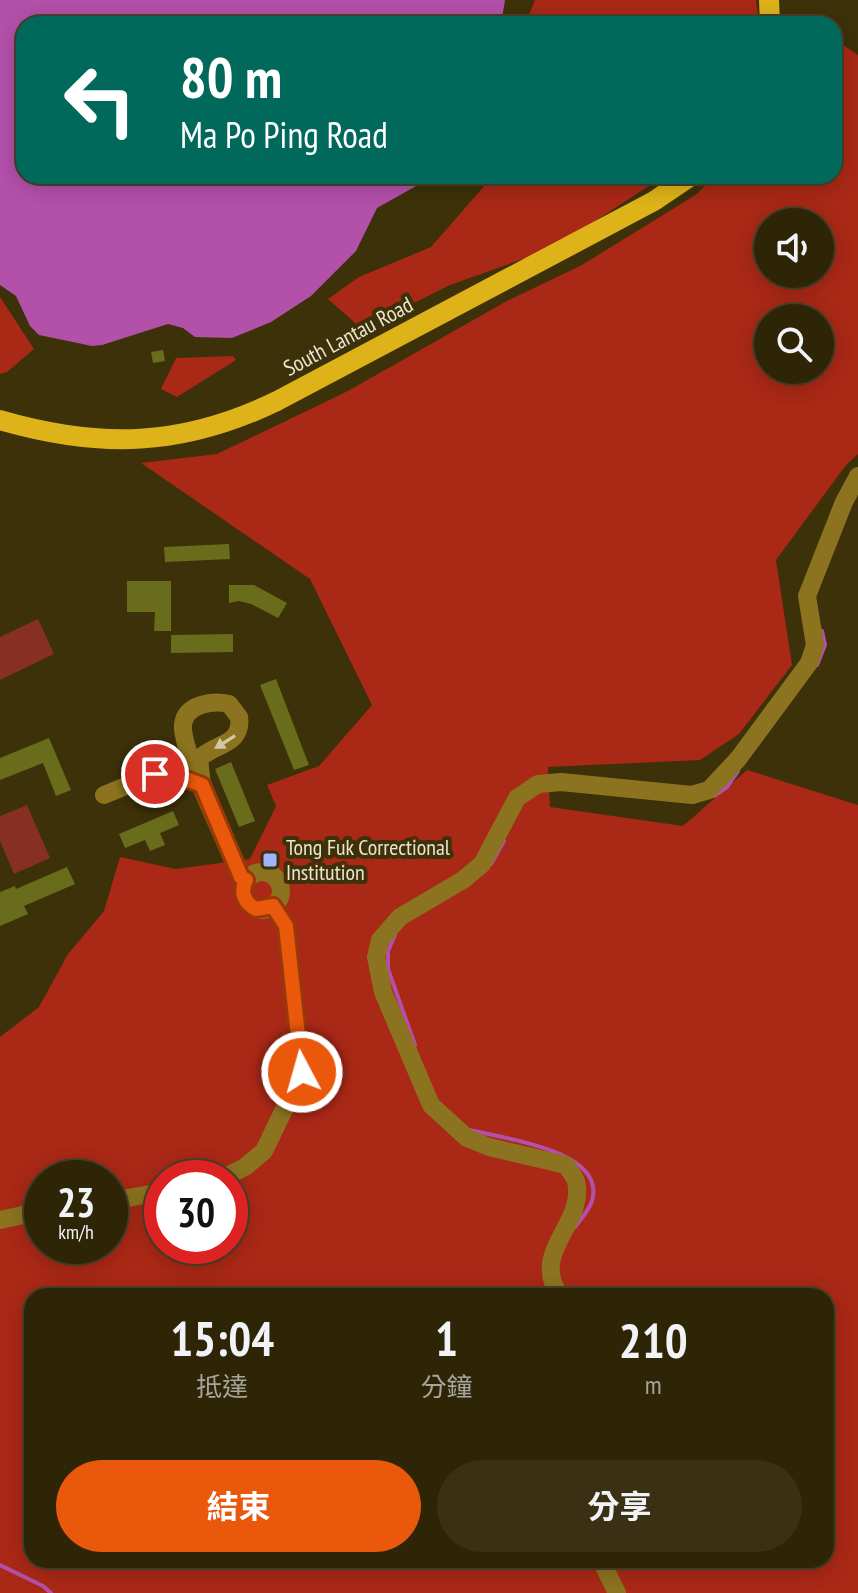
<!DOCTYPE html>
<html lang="zh-TW">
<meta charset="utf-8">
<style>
body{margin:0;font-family:"PT Sans Narrow","Noto Sans TC",sans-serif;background:#3a3115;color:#f1f3f6;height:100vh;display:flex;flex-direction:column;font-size:30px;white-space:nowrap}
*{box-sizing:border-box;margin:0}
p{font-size:26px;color:#a7a59b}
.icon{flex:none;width:44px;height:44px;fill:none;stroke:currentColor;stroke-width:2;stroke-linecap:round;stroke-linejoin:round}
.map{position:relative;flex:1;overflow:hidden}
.details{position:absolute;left:24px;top:1288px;width:810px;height:280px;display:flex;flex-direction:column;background:#2e2507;border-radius:24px;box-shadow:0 4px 20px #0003,0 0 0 2px #494228}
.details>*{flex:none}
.guide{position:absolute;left:16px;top:16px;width:826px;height:168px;border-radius:24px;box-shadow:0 4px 20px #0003,0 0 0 2px #494228;background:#00695c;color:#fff;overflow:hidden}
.controls{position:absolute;left:754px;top:208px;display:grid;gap:16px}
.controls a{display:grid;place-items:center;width:80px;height:80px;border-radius:50%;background:#2e2507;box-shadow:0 4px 20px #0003,0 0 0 2px #494228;font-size:40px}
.speed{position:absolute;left:24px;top:1160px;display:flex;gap:16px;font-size:40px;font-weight:700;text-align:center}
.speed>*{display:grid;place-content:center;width:104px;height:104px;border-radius:50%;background:#2e2507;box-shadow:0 4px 20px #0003,0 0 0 2px #494228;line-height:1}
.speed small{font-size:20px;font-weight:400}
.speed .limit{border:12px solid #d22;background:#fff;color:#111}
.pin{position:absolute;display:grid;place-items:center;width:68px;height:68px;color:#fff;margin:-34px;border:4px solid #fff;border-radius:50%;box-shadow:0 2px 8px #0007}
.me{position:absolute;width:88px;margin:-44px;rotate:354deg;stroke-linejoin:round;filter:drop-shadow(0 0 6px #0008)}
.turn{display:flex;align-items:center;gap:28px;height:168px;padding:0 32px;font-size:36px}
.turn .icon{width:104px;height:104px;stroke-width:2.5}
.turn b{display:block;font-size:56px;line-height:68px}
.eta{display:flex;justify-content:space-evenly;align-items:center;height:136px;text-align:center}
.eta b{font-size:48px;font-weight:700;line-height:56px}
.button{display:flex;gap:16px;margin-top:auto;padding:16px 32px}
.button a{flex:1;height:92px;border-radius:48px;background:#ea580c;color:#fff;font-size:32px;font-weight:700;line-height:92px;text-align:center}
.button a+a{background:#3a3115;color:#f1f3f6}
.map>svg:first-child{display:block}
.green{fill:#862f22}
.forest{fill:#a92816;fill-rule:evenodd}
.water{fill:#b350aa}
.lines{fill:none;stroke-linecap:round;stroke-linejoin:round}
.stream{stroke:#b350aa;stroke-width:4}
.building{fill:#696c1a}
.minor{stroke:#8c7320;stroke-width:18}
.major{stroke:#ddb319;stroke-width:20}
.oneway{fill:#d3c8a3}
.route-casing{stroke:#983908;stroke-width:20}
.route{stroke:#ea580c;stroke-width:14}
.poi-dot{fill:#9eb4fd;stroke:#3d3109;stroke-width:3}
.labels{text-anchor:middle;stroke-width:8;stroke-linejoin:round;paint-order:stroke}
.street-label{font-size:22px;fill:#ebe4cf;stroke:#3d3109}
.poi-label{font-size:22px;fill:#ebe4cf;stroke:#3d3109;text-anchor:start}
</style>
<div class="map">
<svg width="858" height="1593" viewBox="0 0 858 1593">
<rect width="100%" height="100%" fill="#3d3109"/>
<!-- green -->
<path class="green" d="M38 619 54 654 0 680V637Z
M27 805 50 858 14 874 0 841V816Z"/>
<!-- forest -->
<path class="forest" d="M535 0H756L759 24H525Z
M834 39 858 55V454L846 465 776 560 792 665 739 734 700 760 548 767 550 807 683 826 747 770 858 805V1593H0V1037L39 1007 68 954 104 911 120 857 176 869 250 859 276 806 267 785 319 766 372 705 310 579 141 463 217 454 346 392 507 301 582 265 697 194 714 176H834ZM768 222H820V274H768ZM768 318H820V370H768ZM42 1178H110V1246H42ZM162 1178H230V1246H162ZM32 1296H826V1560H32Z
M493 176H664L554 248 450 285 362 329 328 299 359 277 431 247Z
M0 297 34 349 7 372 0 374Z
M233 356 236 360 177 397 161 389 176 358Z"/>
<!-- water -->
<path class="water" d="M0 0H505L501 24H24V176H434L377 208 356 251 311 296 271 322 232 338 195 337 183 328 168 324 102 345 92 346 39 335 30 326 16 296 0 285Z"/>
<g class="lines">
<!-- stream -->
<path class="stream" d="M817 665 825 645 822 631
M714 796 727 787 738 771
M491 864 504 841
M395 935 388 951V969L415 1045
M470 1130C501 1138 607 1150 592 1201 589 1210 581 1219 575 1227
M0 1565 43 1586 51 1593"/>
</g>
<!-- building -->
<path class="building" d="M163 350 165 361 153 363 151 352Z
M229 544 230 559 165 562 164 547Z
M127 581H171V631H154L155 612H127Z
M229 585H254L287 603 278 618 251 604 239 601 229 603Z
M233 634V652L171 653V635Z
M276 679 309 765 294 770 260 685Z
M49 738 71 790 56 796 43 763 0 780V758Z
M171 746 177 759 169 762 150 763 124 774 121 768Z
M231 762 255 821 239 827 215 769Z
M173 811 179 825 160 833 165 845 150 851 145 840 125 848 119 834Z
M67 867 75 884 24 906 28 914 0 926V892L15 886 16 889Z"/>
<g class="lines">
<!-- minor -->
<path class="minor" d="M202 785 199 759C214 743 243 746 239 717L229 704C213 700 185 704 183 725 181 752 229 848 241 877L246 880
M104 795 155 774H173L202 785
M243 891a19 19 0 1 1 38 0a19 19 0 1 1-38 0Z
M223 1178 245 1167 264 1151 302 1072 286 926 273 906
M110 1201 162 1192
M0 1220 42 1211
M560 1296C529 1251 586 1225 576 1181 574 1176 569 1170 566 1165L489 1147 467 1138 431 1105 383 992 376 957 380 940 400 917 463 880 482 864 517 798 538 784 561 782 692 795 709 790 738 759 809 663 815 645 807 596 844 502 858 476
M601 1560 617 1593"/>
<!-- major -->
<path class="major" d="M769 0 770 24
M0 420C101 449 182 447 277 401L654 201 691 176"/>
</g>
<!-- one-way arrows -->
<defs><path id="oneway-solid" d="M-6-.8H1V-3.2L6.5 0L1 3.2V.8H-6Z" transform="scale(2)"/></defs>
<use class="oneway" href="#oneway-solid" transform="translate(225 742) rotate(148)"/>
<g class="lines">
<!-- route casing -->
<g class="route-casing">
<path id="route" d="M155 774H173L202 785 241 877 246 880C240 892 244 903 256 909L273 906 286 926 302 1072"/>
</g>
<!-- route -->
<use href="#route" class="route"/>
</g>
<!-- markers -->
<rect class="poi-dot" x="262" y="852" width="16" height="16" rx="4"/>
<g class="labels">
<!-- street labels -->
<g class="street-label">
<text transform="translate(348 336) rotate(-28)" y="8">South Lantau Road</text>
</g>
<!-- poi labels -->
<g class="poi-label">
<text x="286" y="855">Tong Fuk Correctional<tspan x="286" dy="25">Institution</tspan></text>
</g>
</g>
</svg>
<div class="controls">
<a><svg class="icon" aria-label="sound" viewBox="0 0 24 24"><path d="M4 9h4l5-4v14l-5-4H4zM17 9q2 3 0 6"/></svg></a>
<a><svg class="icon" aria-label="search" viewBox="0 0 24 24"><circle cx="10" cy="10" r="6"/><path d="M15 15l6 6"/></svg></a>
</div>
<div class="speed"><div>23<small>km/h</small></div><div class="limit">30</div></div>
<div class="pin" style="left:155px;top:774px;background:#d93025"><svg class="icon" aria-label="arrive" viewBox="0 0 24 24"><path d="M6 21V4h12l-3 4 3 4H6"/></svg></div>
<svg class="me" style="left:302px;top:1072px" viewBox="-20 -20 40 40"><circle r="17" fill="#ea580c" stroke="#fff" stroke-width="3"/><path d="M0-11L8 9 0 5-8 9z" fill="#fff"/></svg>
<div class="guide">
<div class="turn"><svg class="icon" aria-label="left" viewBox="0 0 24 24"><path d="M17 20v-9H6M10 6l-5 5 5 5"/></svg><div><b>80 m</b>Ma Po Ping Road</div></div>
</div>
<section class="details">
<div class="eta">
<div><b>15:04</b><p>抵達</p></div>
<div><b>1</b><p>分鐘</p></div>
<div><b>210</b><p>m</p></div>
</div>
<div class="button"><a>結束</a><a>分享</a></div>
</section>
</div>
